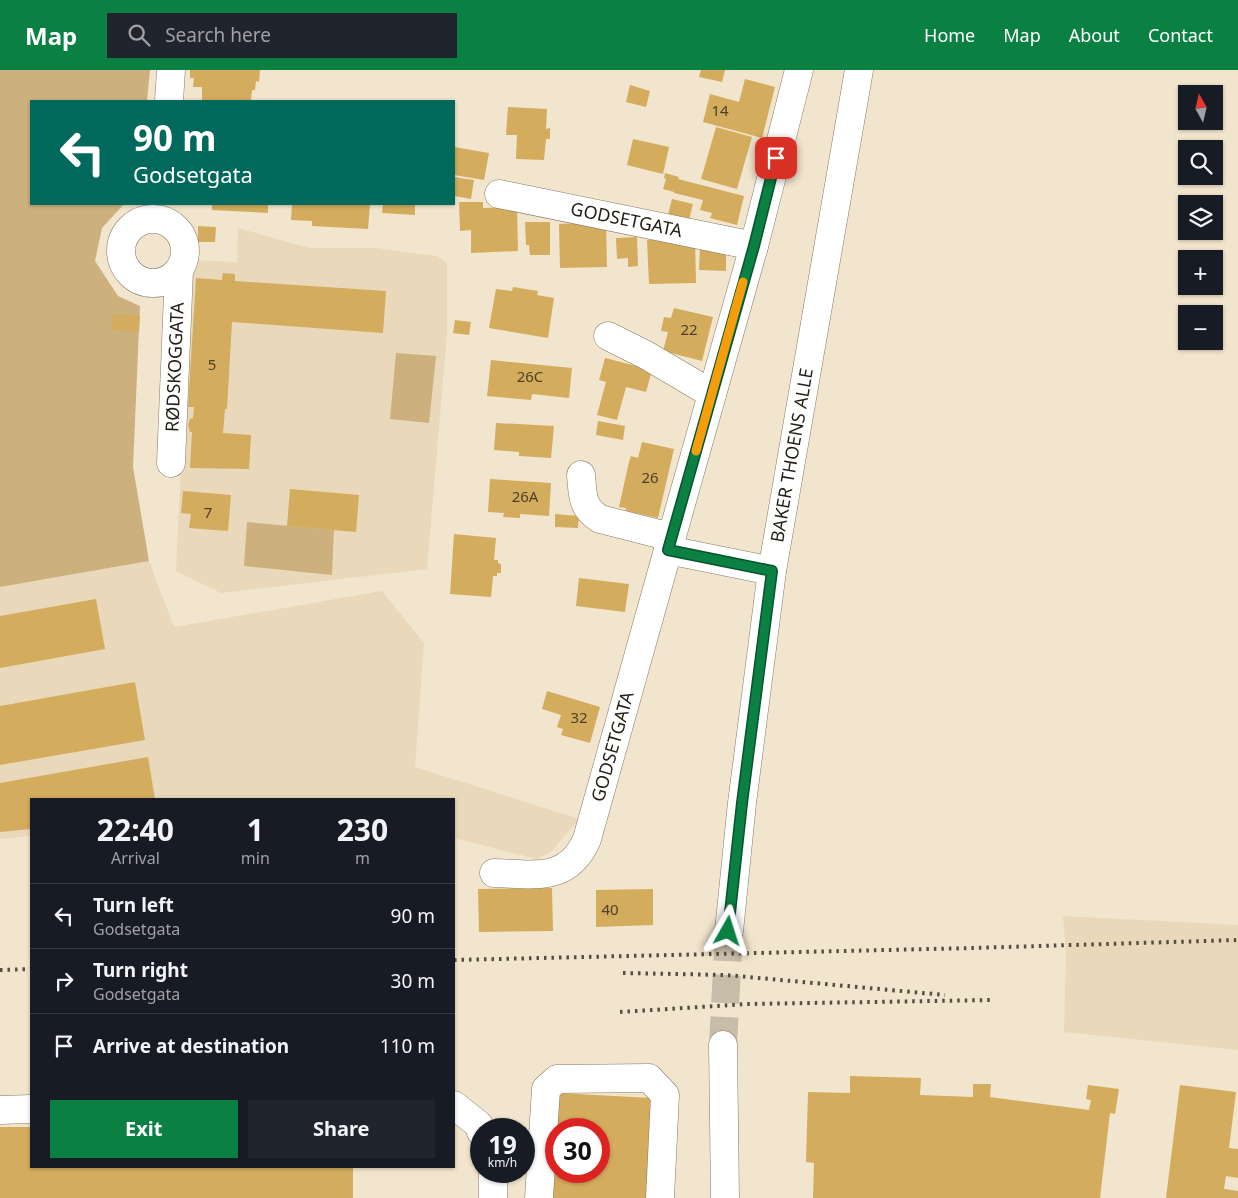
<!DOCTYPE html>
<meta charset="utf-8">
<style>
body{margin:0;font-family:"Noto Sans",sans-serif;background:#20242c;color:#f1f3f6;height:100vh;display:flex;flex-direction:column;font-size:19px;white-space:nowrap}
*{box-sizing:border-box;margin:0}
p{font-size:16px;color:#9ea1a6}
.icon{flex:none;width:28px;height:28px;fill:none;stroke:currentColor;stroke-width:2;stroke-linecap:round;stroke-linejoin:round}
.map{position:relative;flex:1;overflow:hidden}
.details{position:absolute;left:30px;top:728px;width:425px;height:370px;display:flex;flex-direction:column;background:#171b24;border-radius:0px;box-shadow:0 1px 4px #0004}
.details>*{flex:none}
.hud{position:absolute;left:30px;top:30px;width:425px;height:105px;border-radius:0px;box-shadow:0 1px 4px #0004;background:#00695c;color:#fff;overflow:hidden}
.needle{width:32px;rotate:352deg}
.fabs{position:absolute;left:1178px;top:15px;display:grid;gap:10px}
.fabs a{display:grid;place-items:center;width:45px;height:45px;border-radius:0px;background:#171b24;box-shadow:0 1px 4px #0004;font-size:25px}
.speed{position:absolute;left:470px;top:1048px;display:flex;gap:10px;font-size:25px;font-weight:700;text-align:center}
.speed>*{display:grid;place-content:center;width:65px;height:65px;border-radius:50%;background:#171b24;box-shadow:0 1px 4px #0004;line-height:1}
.speed small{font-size:12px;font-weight:400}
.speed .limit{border:8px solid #d22;background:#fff;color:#111}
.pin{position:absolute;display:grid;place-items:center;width:42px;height:42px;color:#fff;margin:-21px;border-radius:10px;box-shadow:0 2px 8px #0006}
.me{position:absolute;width:55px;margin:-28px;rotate:6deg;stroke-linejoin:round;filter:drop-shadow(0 0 4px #0008)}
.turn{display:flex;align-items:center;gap:18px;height:105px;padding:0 20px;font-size:22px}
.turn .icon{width:65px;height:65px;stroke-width:2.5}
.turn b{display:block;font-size:35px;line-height:42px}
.eta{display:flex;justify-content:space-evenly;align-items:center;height:85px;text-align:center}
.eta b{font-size:30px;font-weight:700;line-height:35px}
.primary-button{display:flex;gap:10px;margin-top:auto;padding:10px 20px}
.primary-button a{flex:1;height:58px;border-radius:0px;background:#0b8043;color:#fff;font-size:20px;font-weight:700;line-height:58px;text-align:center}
.primary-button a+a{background:#20242c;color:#f1f3f6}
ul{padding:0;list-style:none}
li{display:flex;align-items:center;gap:15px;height:65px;padding:0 20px;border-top:1px solid #363941}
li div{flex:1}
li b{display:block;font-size:19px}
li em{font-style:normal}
header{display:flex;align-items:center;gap:30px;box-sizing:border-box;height:70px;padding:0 25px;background:#0b8043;color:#fff}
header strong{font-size:24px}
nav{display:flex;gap:28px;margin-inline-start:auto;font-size:18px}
.search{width:350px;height:45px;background:#20242c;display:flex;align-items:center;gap:12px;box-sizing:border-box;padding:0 18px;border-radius:0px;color:#9ea1a6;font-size:19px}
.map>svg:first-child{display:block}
.built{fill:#e9d9ba}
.green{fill:#ccb07d}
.building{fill:#d3ac5e}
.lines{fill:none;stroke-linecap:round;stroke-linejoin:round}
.minor-tunnel{stroke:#c8bda8;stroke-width:28;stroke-dasharray:28 14;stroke-linecap:butt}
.minor-casing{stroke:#857964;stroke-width:29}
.minor{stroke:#fff;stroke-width:28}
.rail{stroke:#544d41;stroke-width:4;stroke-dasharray:2.5 5;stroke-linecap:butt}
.route-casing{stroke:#07532c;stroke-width:12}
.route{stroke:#0b8043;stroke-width:9}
.slow{stroke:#f59e0b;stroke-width:9}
.labels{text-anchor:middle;stroke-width:4.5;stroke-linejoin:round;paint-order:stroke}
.number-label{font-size:15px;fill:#4e4127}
.street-label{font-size:18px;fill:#221d15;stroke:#fdf3df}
</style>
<header>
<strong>Map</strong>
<div class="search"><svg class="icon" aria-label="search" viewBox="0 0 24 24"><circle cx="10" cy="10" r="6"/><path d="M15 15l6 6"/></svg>Search here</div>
<nav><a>Home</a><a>Map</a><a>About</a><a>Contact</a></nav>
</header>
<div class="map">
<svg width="1238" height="1128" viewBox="0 0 1238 1128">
<rect width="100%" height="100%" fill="#f2e5cd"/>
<!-- built -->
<path class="built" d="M238 158 309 178H376L437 186 447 193V264L427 499 221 523 176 501 184 325 193 190 237 192Z
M149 491 174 557 382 521 424 573 415 697 579 749 551 782 537 789 454 768V729H31V766L0 769V517Z
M1063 846 1238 855V980L1064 962 1066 883Z"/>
<!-- green -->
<path class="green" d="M0 0H150L147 31H31V134H124L102 158 95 191 118 226 140 236 133 397 149 491 0 517Z
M396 283 436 286 429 353 390 349Z
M247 452 334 460 332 505 244 496Z"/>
<!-- building -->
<path class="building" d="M190 0H260L259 12 256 11 255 20H252L251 30H255V31H202V17H193L194 8H190Z
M701 0H725L722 12 699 7Z
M745 9 775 17 762 68 703 52 710 24 739 32Z
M630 15 650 21 646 37 626 32Z
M508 37 547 39 546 59 550 58V69H546L544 90 516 89 517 65H506Z
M716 57 752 67 737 119 701 109Z
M633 69 669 77 663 104 627 95Z
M454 77 489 83 484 110 454 105Z
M665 103 679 107 678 109 744 126 737 155 710 148 712 143 700 140 703 130 674 123V122L663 119 666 109 664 108Z
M454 107 474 110 471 129 454 126Z
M672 129 693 134 689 150 668 145Z
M459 132H483V138L517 137 518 181 471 183V160L460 161Z
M212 134H268V143L212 140Z
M292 134H370L368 159 312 156V151L291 150Z
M383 134H415V145L382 143Z
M525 152H550V185H530L529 175H526Z
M606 152 607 197 560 198 559 154Z
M198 156 216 157 215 172H198Z
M637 167 638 196 628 197V188L617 189 616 168Z
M695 168 696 213 649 214 647 170Z
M700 177 726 180V201L699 200Z
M223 203 235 204V211L386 221 383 263 232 252 227 339H225L223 363 251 365 249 399 190 398 192 362H190L188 355 190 349 193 348 194 337H188L196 208 222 210Z
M513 217 538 221 537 225 554 228 548 268 489 258 496 219 512 221Z
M674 238 713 247 702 291 663 281 668 262 661 261 664 247 671 248Z
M112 244 140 246 139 262 111 260Z
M455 250 471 252 469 265 453 263Z
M605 288 652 300 646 322 626 317 617 350 597 345 606 312 599 310Z
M491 290 572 298 569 328 532 324 531 330 487 326Z
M598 351 625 356 623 370 596 365Z
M496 353 554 356 551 388 519 386V382L494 380Z
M642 372 674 379 658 448 626 441V438L619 437 629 392 631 386 638 388Z
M490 409 551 413 549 446 520 444V448L503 447 504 443 488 442Z
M290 419 359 425 356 462 287 456Z
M183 421 231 425 228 461 189 458 191 444 181 443Z
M555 444 579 446 578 458 555 457Z
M454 464 496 468 494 490H498V493L501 494V503H497V506H493L491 527 450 524Z
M579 508 629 514 625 542 576 536Z
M96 529 105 579 0 598V546Z
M135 612 145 670 0 695V636Z
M547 621 600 637 590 673 561 665 563 659 557 657 561 645 542 639Z
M148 687 155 729H31V759L0 762V713Z
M552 818 553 861 479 862 478 819Z
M653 819V855L596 857V820Z
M850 1006 921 1008 920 1025 973 1027V1014H991L990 1027 1089 1040 1091 1030 1086 1029 1088 1015 1119 1019 1115 1044 1110 1043 1100 1128H813L814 1093 806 1092 808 1022 850 1023Z
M1180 1015 1236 1022 1229 1078 1238 1079V1108L1226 1106 1224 1119 1238 1121V1128H1166Z
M558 1023 652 1028 646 1128H551L555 1077H556V1101H599V1059H556Z
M0 1057H31V1096H353V1128H0Z"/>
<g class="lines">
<!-- minor-tunnel -->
<path class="minor-tunnel" d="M723 975 729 861"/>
<!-- minor casing -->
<g class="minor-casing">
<g id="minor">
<path d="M169 31 171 0"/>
<path id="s1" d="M499 124 754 176"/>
<circle cx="153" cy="181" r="32"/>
<path d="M608 266 646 285 712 324"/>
<path id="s2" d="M171 393 179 200"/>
<path d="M581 405C583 425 581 437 600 449L671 467"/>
<path d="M668 480 754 176 799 0"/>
<path id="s3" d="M494 803C534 804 568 813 587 769L668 480 772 501"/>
<path id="s4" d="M729 861 742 733 772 501 859 0"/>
<path d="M723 975 725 1128"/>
<path d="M454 1035 479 1055 481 1062"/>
<path d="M0 1040 31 1039"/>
<path d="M493 1101V1128"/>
<path d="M539 1128 546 1019 557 1009 649 1008 665 1025 660 1128"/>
</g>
</g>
<!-- minor -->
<use href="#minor" class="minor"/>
<!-- rail -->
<path class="rail" d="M454 890 973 878 1238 870
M0 900 31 899
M623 903 726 905 945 925
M620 942 748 934 992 930"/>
</g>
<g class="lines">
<!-- route casing -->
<g class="route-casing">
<path id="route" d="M728 861 742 733 772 501 668 480 754 176 776 88"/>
</g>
<!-- route -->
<use href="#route" class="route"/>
<!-- slow -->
<path class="slow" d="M696 381 743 212"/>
</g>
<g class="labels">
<!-- number labels -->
<g class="number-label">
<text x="720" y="46">14</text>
<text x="689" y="265">22</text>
<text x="212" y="300">5</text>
<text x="530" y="312">26C</text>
<text x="650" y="413">26</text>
<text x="525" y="432">26A</text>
<text x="208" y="448">7</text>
<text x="579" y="653">32</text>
<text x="610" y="845">40</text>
</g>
<!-- street labels -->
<g class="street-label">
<text dy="6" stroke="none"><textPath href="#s1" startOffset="130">GODSETGATA</textPath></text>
<text dy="6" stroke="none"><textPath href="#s2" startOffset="96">RØDSKOGGATA</textPath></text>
<text dy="6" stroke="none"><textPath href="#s4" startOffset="480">BAKER THOENS ALLE</textPath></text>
<text dy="6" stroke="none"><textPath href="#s3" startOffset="204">GODSETGATA</textPath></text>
</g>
</g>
</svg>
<div class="fabs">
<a><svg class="needle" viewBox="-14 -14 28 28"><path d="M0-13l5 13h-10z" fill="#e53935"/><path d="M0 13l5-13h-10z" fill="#9ea1a6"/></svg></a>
<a><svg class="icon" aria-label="search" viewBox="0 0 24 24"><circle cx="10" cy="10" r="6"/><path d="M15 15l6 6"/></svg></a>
<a><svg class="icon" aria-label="layers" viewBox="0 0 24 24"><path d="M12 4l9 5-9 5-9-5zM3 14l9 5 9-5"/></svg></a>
<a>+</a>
<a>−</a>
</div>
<div class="speed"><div>19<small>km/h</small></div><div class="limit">30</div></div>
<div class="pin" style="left:776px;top:88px;background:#d93025"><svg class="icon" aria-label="arrive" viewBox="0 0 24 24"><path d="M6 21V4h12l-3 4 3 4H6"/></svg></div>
<svg class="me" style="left:728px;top:861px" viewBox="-20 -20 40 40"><path d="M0-17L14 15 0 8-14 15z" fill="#0b8043" stroke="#fff" stroke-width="4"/></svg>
<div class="hud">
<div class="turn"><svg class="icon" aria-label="left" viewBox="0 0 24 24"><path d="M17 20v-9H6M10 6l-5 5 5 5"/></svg><div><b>90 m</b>Godsetgata</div></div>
</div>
<section class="details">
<div class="eta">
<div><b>22:40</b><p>Arrival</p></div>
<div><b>1</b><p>min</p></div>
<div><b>230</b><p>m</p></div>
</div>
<ul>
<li><svg class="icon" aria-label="left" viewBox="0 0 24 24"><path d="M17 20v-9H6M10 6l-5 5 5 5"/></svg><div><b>Turn left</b><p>Godsetgata</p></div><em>90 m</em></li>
<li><svg class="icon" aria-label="right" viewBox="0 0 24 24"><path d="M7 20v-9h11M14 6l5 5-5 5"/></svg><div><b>Turn right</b><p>Godsetgata</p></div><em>30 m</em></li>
<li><svg class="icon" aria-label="arrive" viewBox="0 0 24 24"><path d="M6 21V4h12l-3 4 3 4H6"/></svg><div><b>Arrive at destination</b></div><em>110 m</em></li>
</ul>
<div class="primary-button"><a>Exit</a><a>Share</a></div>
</section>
</div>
